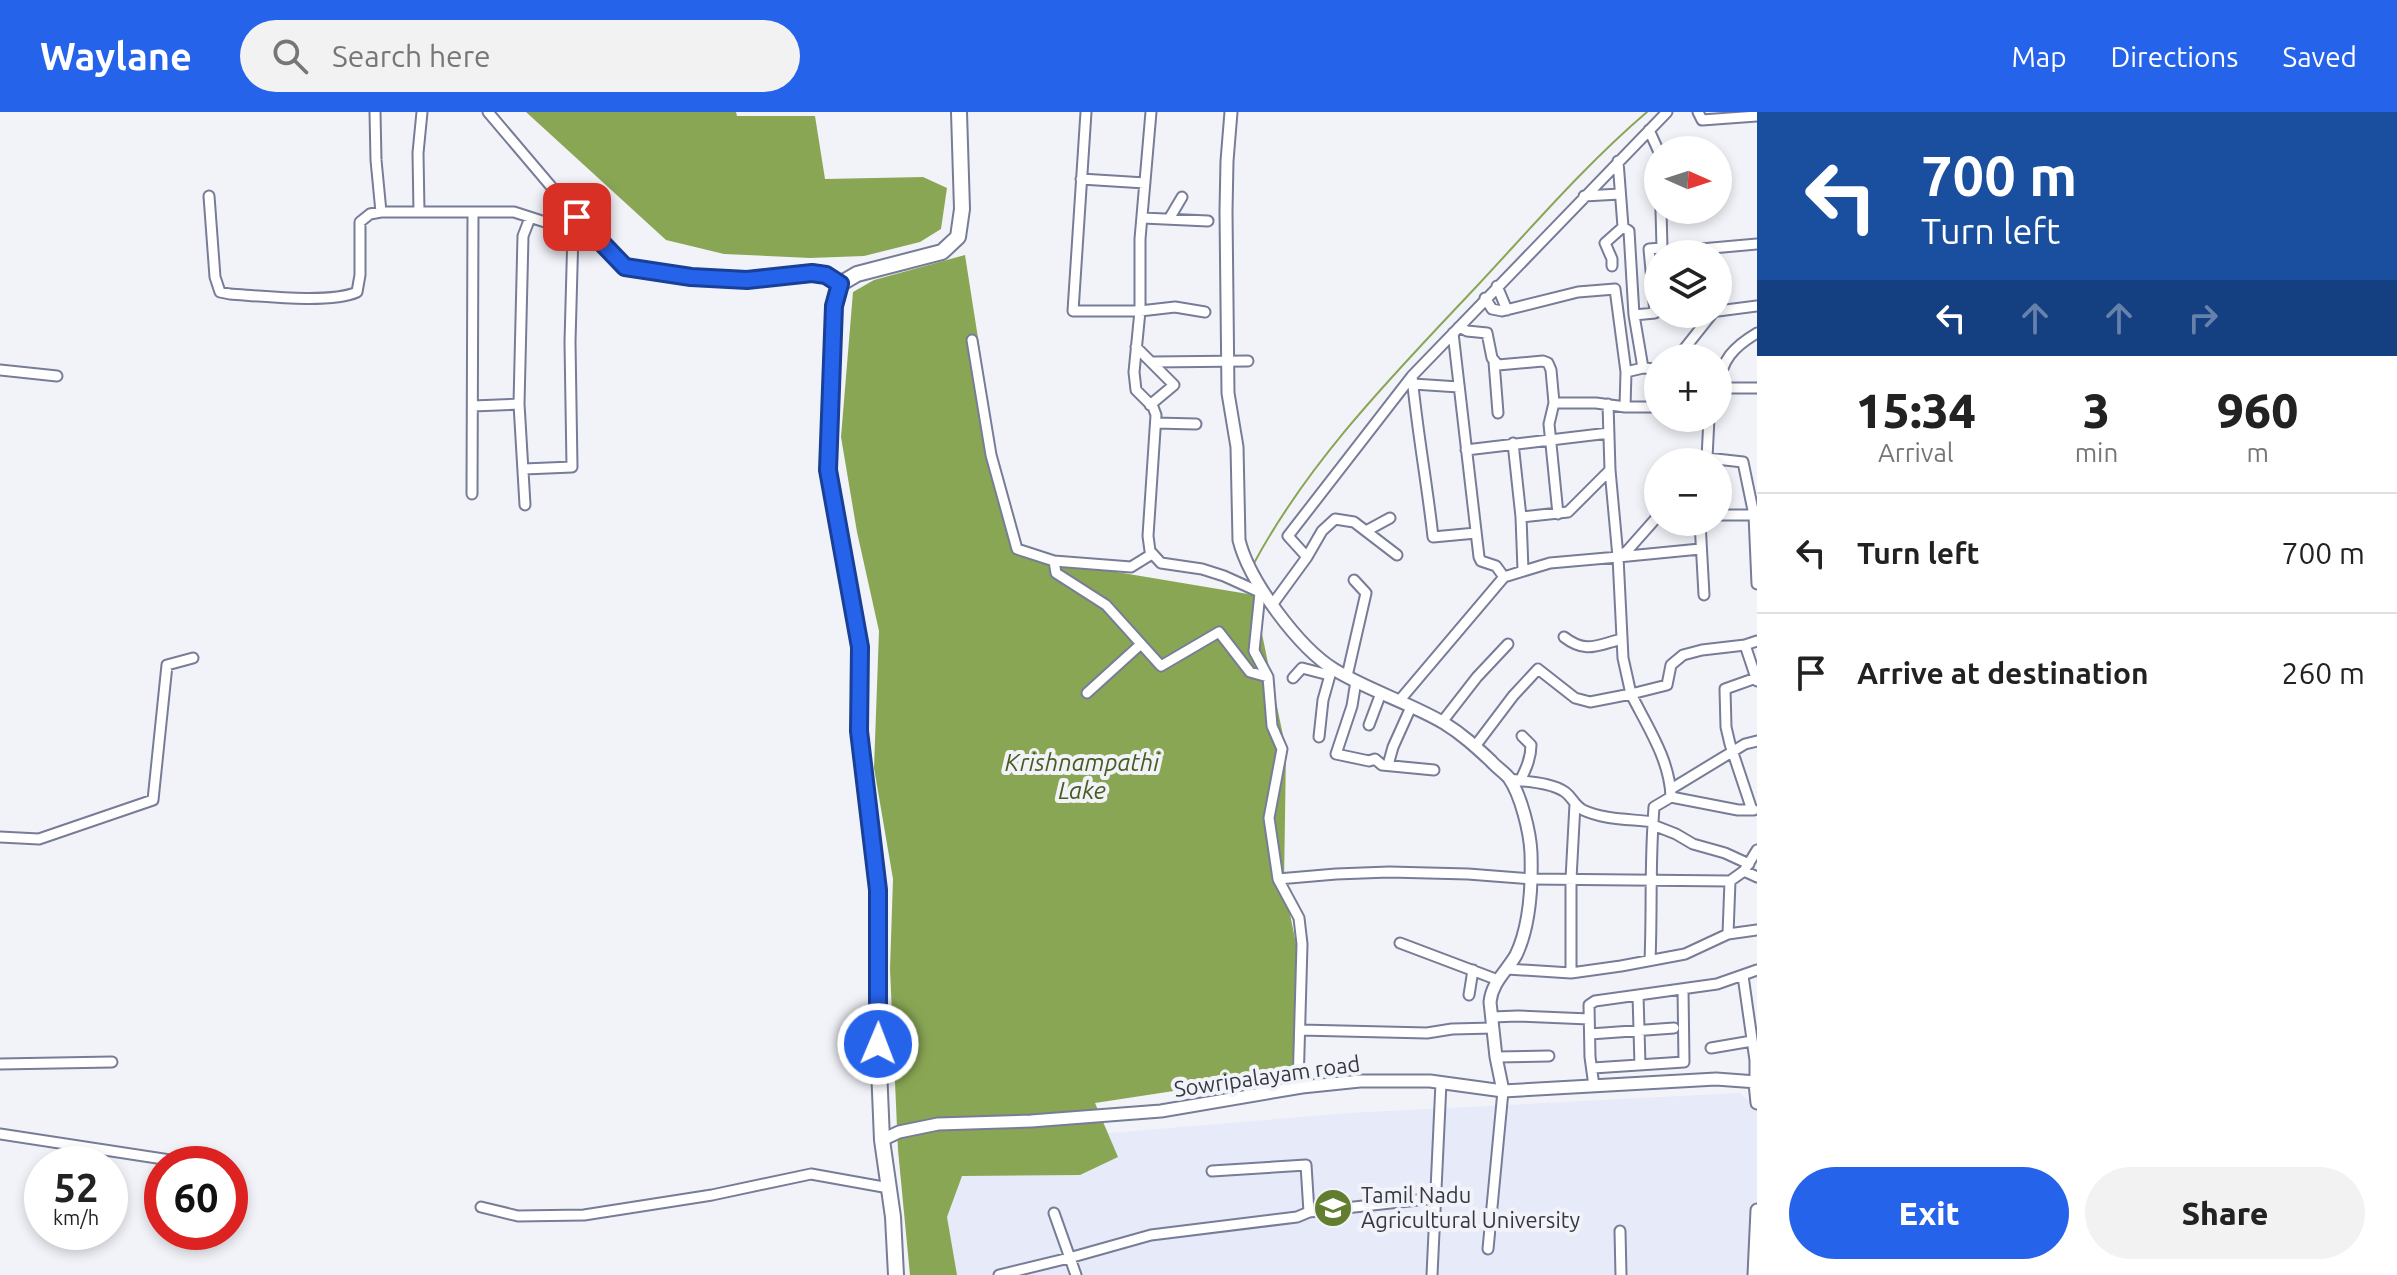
<!DOCTYPE html>
<meta charset="utf-8">
<style>
body{margin:0;font-family:Ubuntu,sans-serif;background:#f2f2f2;color:#222;height:100vh;display:flex;flex-direction:column;font-size:30px;white-space:nowrap}
*{box-sizing:border-box;margin:0}
p{font-size:26px;color:#767676}
.icon{flex:none;width:44px;height:44px;fill:none;stroke:currentColor;stroke-width:2;stroke-linecap:round;stroke-linejoin:round}
.map{position:relative;flex:1;overflow:hidden}
.side{display:flex;flex-direction:column;background:#fff;width:640px}
.side>*{flex:none}
.banner{background:#1a4fa0;color:#fff;overflow:hidden}
.needle{width:52px;rotate:93deg}
.controls{position:absolute;left:1644px;top:24px;display:grid;gap:16px}
.controls a{display:grid;place-items:center;width:88px;height:88px;border-radius:50%;background:#fff;box-shadow:0 4px 12px #0003;font-size:40px}
.speed{position:absolute;left:24px;top:1034px;display:flex;gap:16px;font-size:40px;font-weight:700;text-align:center}
.speed>*{display:grid;place-content:center;width:104px;height:104px;border-radius:50%;background:#fff;box-shadow:0 4px 12px #0003;line-height:1}
.speed small{font-size:20px;font-weight:400}
.speed .limit{border:12px solid #d22;background:#fff;color:#111}
.pin{position:absolute;display:grid;place-items:center;width:68px;height:68px;color:#fff;margin:-34px;border-radius:16px;box-shadow:0 4px 12px #0006}
.me{position:absolute;width:88px;margin:-44px;rotate:1deg;stroke-linejoin:round;filter:drop-shadow(0 0 6px #0008)}
.turn{display:flex;align-items:center;gap:28px;height:168px;padding:0 32px;font-size:36px}
.turn .icon{width:104px;height:104px;stroke-width:2.5}
.turn b{display:block;font-size:56px;line-height:68px}
.lanes{display:flex;align-items:center;height:76px;padding:0 32px;background:#0003;justify-content:center;gap:40px;direction:ltr}
.lanes .off{opacity:.35}
.eta{display:flex;justify-content:space-evenly;align-items:center;height:136px;text-align:center}
.eta b{font-size:48px;font-weight:800;line-height:56px}
.primary-button{display:flex;gap:16px;margin-top:auto;padding:16px 32px}
.primary-button a{flex:1;height:92px;border-radius:48px;background:#2563eb;color:#fff;font-size:32px;font-weight:800;line-height:92px;text-align:center}
.primary-button a+a{background:#f2f2f2;color:#222}
ul{padding:0;list-style:none}
li{display:flex;align-items:center;gap:24px;height:120px;padding:0 32px;border-top:2px solid #e0e0e0}
li div{flex:1}
li b{display:block;font-size:30px}
li em{font-style:normal}
header{display:flex;align-items:center;gap:48px;box-sizing:border-box;height:112px;padding:0 40px;background:#2563eb;color:#fff}
header strong{font-size:38px}
nav{display:flex;gap:44px;margin-inline-start:auto;font-size:28px}
.search{width:560px;height:72px;background:#f2f2f2;display:flex;align-items:center;gap:20px;box-sizing:border-box;padding:0 28px;border-radius:44px;color:#767676;font-size:30px}
main{display:flex;flex:1;min-height:0}
.map>svg:first-child{display:block}
.built{fill:#e6eaf9}
.water{fill:#89a654}
.lines{fill:none;stroke-linecap:round;stroke-linejoin:round}
.stream{stroke:#89a654;stroke-width:2}
.minor-casing{stroke:#777c97;stroke-width:13}
.tertiary-casing{stroke:#777c97;stroke-width:15}
.primary-casing{stroke:#777c97;stroke-width:18}
.minor{stroke:#fff;stroke-width:9}
.tertiary{stroke:#fff;stroke-width:11}
.primary{stroke:#fff;stroke-width:14}
.route-casing{stroke:#184099;stroke-width:20}
.route{stroke:#2563eb;stroke-width:14}
.labels{text-anchor:middle;stroke-width:8;stroke-linejoin:round;paint-order:stroke}
.street-label{font-size:22px;fill:#363944;stroke:#f2f3f9}
.poi-label{font-size:22px;fill:#363944;stroke:#f2f3f9;text-anchor:start}
.water-label{font-size:24px;font-style:italic;fill:#485b21;stroke:#f2f3f9}
</style>
<header>
<strong>Waylane</strong>
<div class="search"><svg class="icon" aria-label="search" viewBox="0 0 24 24"><circle cx="10" cy="10" r="6"/><path d="M15 15l6 6"/></svg>Search here</div>
<nav><a>Map</a><a>Directions</a><a>Saved</a></nav>
</header>
<main>
<div class="map">
<svg width="1757" height="1163" viewBox="0 0 1757 1163">
<rect width="100%" height="100%" fill="#f2f3f9"/>
<!-- built -->
<path class="built" d="M1739 981 1753 991 1757 984V1163H916L906 1038 1349 1001Z"/>
<!-- water -->
<path class="water" d="M526 0H736L737 4H815L825 67 923 65 947 76 941 117 920 130 864 144 810 146 724 142 666 128Z
M965 143 1009 424 1045 448 1254 483 1286 638 1284 772 1299 847 1292 961 1095 991 1118 1045 1080 1063 962 1064 947 1105 957 1163H910L898 1038 890 857 893 767 874 656 879 519 857 420 841 325 853 180 874 168Z"/>
<g class="lines">
<!-- stream -->
<path class="stream" d="M1253 453C1309 348 1396 260 1477 174 1532 115 1585 53 1647 0"/>
<!-- minor casing -->
<g class="minor-casing">
<path id="minor" d="M375 0 376 48 381 100
M488 0 577 105 625 155 691 165 747 168 812 161 826 163 840 172
M1086 0 1073 199H1140L1175 195 1205 200
M1151 0 1140 127V199L1134 260 1136 278 1153 295 1156 303 1148 424 1150 439 1161 451 1202 457 1224 464 1266 483
M1698 0 1702 8 1757 4
M1649 18 1658 38
M1618 49 1623 115 1629 119 1634 203 1643 256
M1081 67 1145 71
M209 84 215 165 220 180 230 182C261 184 331 192 357 180L360 163V110L370 102 381 100H514L573 119 570 230 572 355 524 357
M1584 84 1620 82
M419 100 418 41 422 0
M1143 106 1208 109
M1169 107 1182 85
M1701 137 1757 132
M1612 154V147L1605 131 1623 115
M1497 174 1507 198
M1485 186 1492 197 1502 199 1578 180 1615 177 1626 260 1625 295
M1718 199 1757 194
M1634 203 1655 201 1649 137 1662 136 1661 98
M1459 215 1467 219 1487 221 1492 246 1498 253 1543 249 1548 251 1551 258 1554 291 1549 312 1558 402
M1453 221 1479 445 1481 449 1496 454 1504 465
M972 228 991 343 1017 437 1054 449 1131 455 1152 442
M1136 235 1174 273 1150 293
M1677 246 1712 202
M1152 250 1248 249
M1494 250 1498 301
M0 258 57 264
M1626 260 1643 256 1658 257
M1412 264C1417 318 1427 371 1433 425L1476 421
M1413 272 1459 275
M1718 276H1757
M1720 276C1719 249 1735 234 1757 221
M1554 291H1596L1625 295H1658
M473 294 519 292
M1156 311 1196 312
M1513 331 1521 405 1523 458
M1466 338 1609 321
M1707 346 1743 350 1754 403 1757 472
M1704 350 1707 346 1709 306
M1610 358 1618 445
M472 382 473 102
M525 393 519 292 523 124 530 106
M1718 403H1754L1757 400
M1658 404 1627 439 1618 445 1700 437
M1521 405 1568 400 1610 358 1608 292
M1700 410 1704 483
M1366 419 1390 406
M1307 445 1322 419 1335 407 1354 410 1397 443
M1054 449 1056 461 1106 493 1161 554 1219 520 1250 560 1268 565
M1260 481 1254 539 1268 565 1272 614 1282 637 1269 706 1278 767 1299 806 1302 832 1298 975
M1272 493 1307 445 1288 424 1412 264 1667 0
M1564 525C1586 542 1597 533 1622 527
M1745 533 1757 569
M1347 564 1366 481 1354 468
M1293 566 1302 556 1329 563
M1356 569 1352 594 1336 642 1369 649 1375 647 1382 653 1434 658
M1087 581 1141 532
M1399 589 1504 465 1550 451 1618 445 1623 546 1631 582 1590 590 1575 586 1538 557 1513 584 1476 633
M1442 610 1477 565 1508 532
M1369 613 1381 581
M1319 625 1323 588 1332 556
M1388 653 1393 635 1411 595
M1509 667C1526 670 1551 670 1565 680 1572 685 1575 694 1583 698 1604 708 1631 707 1653 710L1654 695 1671 685C1670 648 1647 614 1631 582L1667 573 1671 553 1683 543 1702 538 1745 533 1757 529
M1520 669C1526 657 1531 646 1531 633L1522 624
M1671 677 1745 632 1757 629
M1671 685 1738 698H1754
M1752 698 1730 632 1726 615 1725 577 1756 566
M1653 710V713L1676 722 1693 732 1725 741 1749 752
M0 725 39 727 153 688 167 553 193 546
M1744 759 1757 765
M1278 767 1336 762 1389 760 1468 762 1531 767 1730 769 1744 759 1757 738
M1728 822 1757 818
M1400 831 1498 868
M1650 848C1652 803 1650 758 1653 713
M1507 857 1571 861 1621 854 1685 842 1728 822 1730 769
M1571 861V767L1575 692
M1743 864 1755 948V971
M1469 883 1473 858
M1638 883 1640 953
M1492 905 1518 904 1589 907
M1300 918 1427 921 1452 917 1493 916
M1590 922 1674 916
M1711 936 1752 929
M1496 945 1549 944
M0 952 112 950
M1593 956 1684 950 1683 877
M1594 974 1590 945 1589 893 1595 889 1717 872 1757 858
M0 1022 196 1052
M1212 1059 1306 1053 1309 1100
M481 1095 518 1104 584 1103 712 1083 811 1062 889 1076
M1054 1101 1076 1163
M1620 1119 1621 1163
M1488 1137 1503 979
M999 1163 1069 1146 1151 1123 1297 1105 1309 1100 1436 1086
M1432 1163 1441 971"/>
</g>
<!-- tertiary casing -->
<g class="tertiary-casing">
<path id="tertiary" d="M1231 0 1227 49 1226 99 1228 281 1237 335 1239 428C1249 469 1299 536 1335 558 1370 579 1410 591 1444 611 1462 622 1476 635 1491 649 1496 655 1504 660 1509 666 1521 683 1530 720 1531 741 1532 773 1530 814 1516 843 1507 859 1492 870 1490 890L1496 945 1503 979
M1755 971 1757 991
M882 1028 899 1020 938 1012 1031 1009 1161 999 1302 975 1360 969H1430L1503 979 1716 967 1757 970
M1754 1163 1757 1098"/>
</g>
<!-- primary casing -->
<g class="primary-casing">
<path id="primary" d="M896 1163 893 1105 882 1028 878 932V778L859 619 860 535 828 358 834 194 840 172 857 162 942 140 958 125 962 97 959 0"/>
</g>
<!-- minor -->
<use href="#minor" class="minor"/>
<!-- tertiary -->
<use href="#tertiary" class="tertiary"/>
<!-- primary -->
<use href="#primary" class="primary"/>
</g>
<g class="lines">
<!-- route casing -->
<g class="route-casing">
<path id="route" d="M577 105 625 155 691 165 747 168 812 161 826 163 840 172 834 194 828 358 860 535 859 619 878 778V932"/>
</g>
<!-- route -->
<use href="#route" class="route"/>
</g>
<!-- icons -->
<defs>
<g id="university-disc" transform="scale(2)"><circle r="9.5" fill="#627c30" stroke="#f2f3f9"/><path d="M0-5L7-2L0 1L-7-2ZM-4 1L0 2.5L4 1V4Q0 6-4 4Z" fill="#fff"/></g>
</defs>
<g fill-rule="evenodd">
<use href="#university-disc" x="1333" y="1096"/>
</g>
<g class="labels">
<!-- street labels -->
<g class="street-label">
<text transform="translate(1267 964) rotate(-8)" y="8">Sowripalayam road</text>
</g>
<!-- poi labels -->
<g class="poi-label">
<text x="1361" y="1091">Tamil Nadu<tspan x="1361" dy="25">Agricultural University</tspan></text>
</g>
<!-- water labels -->
<g class="water-label">
<text x="1082" y="659">Krishnampathi<tspan x="1082" dy="28">Lake</tspan></text>
</g>
</g>
</svg>
<div class="controls">
<a><svg class="needle" viewBox="-14 -14 28 28"><path d="M0-13l5 13h-10z" fill="#e53935"/><path d="M0 13l5-13h-10z" fill="#767676"/></svg></a>
<a><svg class="icon" aria-label="layers" viewBox="0 0 24 24"><path d="M12 4l9 5-9 5-9-5zM3 14l9 5 9-5"/></svg></a>
<a>+</a>
<a>−</a>
</div>
<div class="speed"><div>52<small>km/h</small></div><div class="limit">60</div></div>
<div class="pin" style="left:577px;top:105px;background:#d93025"><svg class="icon" aria-label="arrive" viewBox="0 0 24 24"><path d="M6 21V4h12l-3 4 3 4H6"/></svg></div>
<svg class="me" style="left:878px;top:932px" viewBox="-20 -20 40 40"><circle r="17" fill="#2563eb" stroke="#fff" stroke-width="3"/><path d="M0-11L8 9 0 5-8 9z" fill="#fff"/></svg>
</div>
<section class="side">
<div class="banner">
<div class="turn"><svg class="icon" aria-label="left" viewBox="0 0 24 24"><path d="M17 20v-9H6M10 6l-5 5 5 5"/></svg><div><b>700 m</b>Turn left</div></div>
<div class="lanes"><svg class="icon" aria-label="left" viewBox="0 0 24 24"><path d="M17 20v-9H6M10 6l-5 5 5 5"/></svg><svg class="icon off" aria-label="ahead" viewBox="0 0 24 24"><path d="M12 20V5M6 11l6-6 6 6"/></svg><svg class="icon off" aria-label="ahead" viewBox="0 0 24 24"><path d="M12 20V5M6 11l6-6 6 6"/></svg><svg class="icon off" aria-label="right" viewBox="0 0 24 24"><path d="M7 20v-9h11M14 6l5 5-5 5"/></svg></div>
</div>
<div class="eta">
<div><b>15:34</b><p>Arrival</p></div>
<div><b>3</b><p>min</p></div>
<div><b>960</b><p>m</p></div>
</div>
<ul>
<li><svg class="icon" aria-label="left" viewBox="0 0 24 24"><path d="M17 20v-9H6M10 6l-5 5 5 5"/></svg><div><b>Turn left</b></div><em>700 m</em></li>
<li><svg class="icon" aria-label="arrive" viewBox="0 0 24 24"><path d="M6 21V4h12l-3 4 3 4H6"/></svg><div><b>Arrive at destination</b></div><em>260 m</em></li>
</ul>
<div class="primary-button"><a>Exit</a><a>Share</a></div>
</section>
</main>
